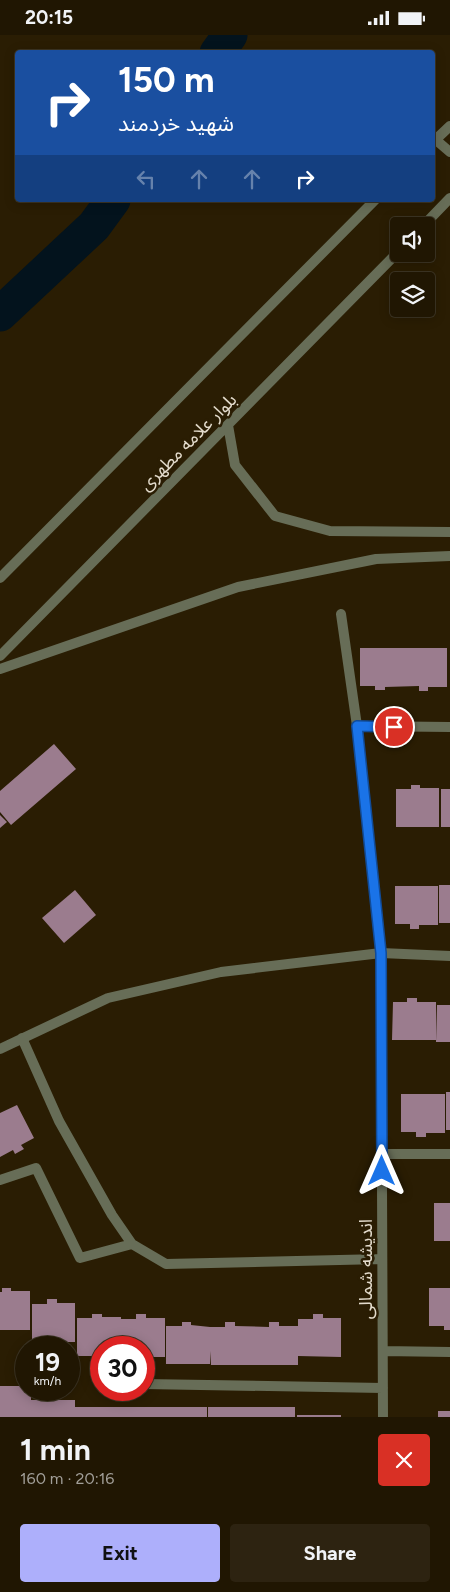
<!DOCTYPE html>
<meta charset="utf-8">
<style>
body{margin:0;font-family:Figtree,"Noto Sans Arabic",sans-serif;background:#2d2311;color:#f1f3f6;height:100vh;display:flex;flex-direction:column;font-size:19px;white-space:nowrap}
*{box-sizing:border-box;margin:0}
p{font-size:16px;color:#a29f99}
.icon{flex:none;width:28px;height:28px;fill:none;stroke:currentColor;stroke-width:2;stroke-linecap:round;stroke-linejoin:round}
.map{position:relative;height:1382px;overflow:hidden}
.drawer{display:flex;flex-direction:column;background:#201602;flex:1}
.drawer>*{flex:none}
.top-card{position:absolute;left:15px;top:15px;width:420px;height:152px;border-radius:5px;box-shadow:0 2px 12px #0003,0 0 0 1px #3d3524;background:#1a4fa0;color:#fff;overflow:hidden}
.buttons{position:absolute;left:390px;top:182px;display:grid;gap:10px}
.buttons a{display:grid;place-items:center;width:45px;height:45px;border-radius:5px;background:#201602;box-shadow:0 2px 12px #0003,0 0 0 1px #3d3524;font-size:25px}
.speed{position:absolute;left:15px;top:1301px;display:flex;gap:10px;font-size:25px;font-weight:700;text-align:center}
.speed>*{display:grid;place-content:center;width:65px;height:65px;border-radius:50%;background:#201602;box-shadow:0 2px 12px #0003,0 0 0 1px #3d3524;line-height:1}
.speed small{font-size:12px;font-weight:400}
.speed .limit{border:8px solid #d22;background:#fff;color:#111}
.pin{position:absolute;display:grid;place-items:center;width:42px;height:42px;color:#fff;margin:-21px;border:2px solid #fff;border-radius:50%;box-shadow:0 1px 5px #0007}
.me{position:absolute;width:55px;margin:-28px;rotate:0deg;stroke-linejoin:round;filter:drop-shadow(0 0 4px #0008)}
.turn{display:flex;align-items:center;gap:18px;height:105px;padding:0 20px;font-size:22px}
.turn .icon{width:65px;height:65px;stroke-width:2.5}
.turn b{display:block;font-size:35px;line-height:42px}
.lanes{display:flex;align-items:center;height:48px;padding:0 20px;background:#0003;justify-content:center;gap:25px;direction:ltr}
.lanes .off{opacity:.35}
.round{display:grid;place-items:center;flex:none;width:52px;height:52px;border-radius:5px;background:#2d2311}
.overview{display:flex;align-items:center;justify-content:space-between;height:85px;padding:0 20px}
h1{font-size:30px;font-weight:700;line-height:38px}
.cta{display:flex;gap:10px;margin-top:auto;padding:10px 20px}
.cta a{flex:1;height:58px;border-radius:5px;background:#adaffb;color:#111;font-size:20px;font-weight:700;line-height:58px;text-align:center}
.cta a+a{background:#2d2311;color:#f1f3f6}
.status{display:flex;justify-content:space-between;align-items:center;height:35px;padding:0 25px;background:#201602;direction:ltr}
.status svg{height:14px;fill:currentColor}
.map>svg:first-child{display:block}
.lines{fill:none;stroke-linecap:round;stroke-linejoin:round}
.river{stroke:#03131d;stroke-width:35}
.building{fill:#9b7c8e}
.minor{stroke:#676d57;stroke-width:10}
.tertiary{stroke:#676d57;stroke-width:10}
.route-casing{stroke:#114b97;stroke-width:12}
.route{stroke:#1a73e8;stroke-width:9}
.labels{text-anchor:middle;stroke-width:5;stroke-linejoin:round;paint-order:stroke}
.street-label{font-size:18px;fill:#e3dbcc;stroke:#2a1d03}
</style>
<div class="status"><b>20:15</b><svg viewBox="0 0 49 12"><path d="M0 12V9h3v3zM5 12V6h3v6zM10 12V3h3v9zM15 12V0h3v12zM26 1h20v11H26zM47 4h2v5h-2z"/></svg></div>
<div class="map">
<svg width="450" height="1382" viewBox="0 0 450 1382">
<rect width="100%" height="100%" fill="#2a1d03"/>
<g class="lines">
<!-- river -->
<path class="river" d="M217 18 230 0
M0 279 94 191 113 165"/>
</g>
<!-- building -->
<path class="building" d="M360 613H447V652H428V656H419V651L385 652V655H375V651H360Z
M54 709 76 734 11 790 0 777V756Z
M411 750H420V753H439V792H396V754H411Z
M441 754H450V792H441Z
M0 780 7 787 0 793Z
M439 850H450V888H439Z
M395 851H438V890H419V894H410V889H395Z
M75 855 96 880 64 908 42 883Z
M407 963H417V967H436V1005H392L393 967H407Z
M437 970H450V1007H436Z
M446 1057H450V1095H446Z
M401 1059H445V1098H426V1102H416V1097H401Z
M17 1070 34 1103 21 1110 24 1114 15 1119 13 1115 0 1122V1078Z
M434 1168H450V1206H434Z
M2 1253H11V1256H30V1295H0V1257H2Z
M429 1253H450V1295H444V1291H429Z
M47 1264H57V1268H75V1307H32V1269H47Z
M92 1279H102V1282H121V1297V1284H136V1279H146V1283H165V1322H144V1312H101V1321H77V1283H92Z
M313 1279H323V1283H341V1322L298 1321V1330H211L210 1316V1329H166V1291H182V1287H191V1290L210 1292H225V1287H235V1291L269 1292V1287H279V1291H298V1284H313Z
M0 1351H26V1355H31V1365H75V1372H119V1382H0Z
M119 1372H163V1382H119Z
M163 1372H207V1382H163Z
M208 1372H295V1382H208Z
M438 1376H450V1382H438Z
M297 1380H341V1382H297Z"/>
<g class="lines">
<!-- minor -->
<path class="minor" d="M341 579 357 691 381 918 383 1382
M357 691 450 692
M22 1003 59 1086 112 1180 132 1209 166 1229 382 1224
M0 1014 108 963 221 937 381 918 450 921
M382 1119H450
M0 1145 36 1133 80 1223 132 1209
M383 1316 450 1317
M144 1349 383 1353"/>
<!-- tertiary -->
<path class="tertiary" d="M436 105 450 117
M432 108 450 91
M423 191 450 163
M228 390 235 430 275 481 330 496 450 497
M0 543 375 165
M0 621 399 216
M0 634 238 552 376 524 450 521"/>
</g>
<g class="lines">
<!-- route casing -->
<g class="route-casing">
<path id="route" d="M382 1136 381 918 357 691 394 692"/>
</g>
<!-- route -->
<use href="#route" class="route"/>
</g>
<g class="labels">
<!-- street labels -->
<g class="street-label">
<text transform="translate(188 407) rotate(-45)" y="6">بلوار علامه مطهری</text>
<text transform="translate(366 1234) rotate(-90)" y="6">اندیشه شمالی</text>
</g>
</g>
</svg>
<div class="buttons">
<a><svg class="icon" aria-label="sound" viewBox="0 0 24 24"><path d="M4 9h4l5-4v14l-5-4H4zM17 9q2 3 0 6"/></svg></a>
<a><svg class="icon" aria-label="layers" viewBox="0 0 24 24"><path d="M12 4l9 5-9 5-9-5zM3 14l9 5 9-5"/></svg></a>
</div>
<div class="speed"><div>19<small>km/h</small></div><div class="limit">30</div></div>
<div class="pin" style="left:394px;top:692px;background:#d93025"><svg class="icon" aria-label="arrive" viewBox="0 0 24 24"><path d="M6 21V4h12l-3 4 3 4H6"/></svg></div>
<svg class="me" style="left:382px;top:1136px" viewBox="-20 -20 40 40"><path d="M0-17L14 15 0 8-14 15z" fill="#1a73e8" stroke="#fff" stroke-width="4"/></svg>
<div class="top-card">
<div class="turn"><svg class="icon" aria-label="right" viewBox="0 0 24 24"><path d="M7 20v-9h11M14 6l5 5-5 5"/></svg><div><b>150 m</b>شهید خردمند</div></div>
<div class="lanes"><svg class="icon off" aria-label="left" viewBox="0 0 24 24"><path d="M17 20v-9H6M10 6l-5 5 5 5"/></svg><svg class="icon off" aria-label="ahead" viewBox="0 0 24 24"><path d="M12 20V5M6 11l6-6 6 6"/></svg><svg class="icon off" aria-label="ahead" viewBox="0 0 24 24"><path d="M12 20V5M6 11l6-6 6 6"/></svg><svg class="icon" aria-label="right" viewBox="0 0 24 24"><path d="M7 20v-9h11M14 6l5 5-5 5"/></svg></div>
</div>
</div>
<section class="drawer">
<div class="overview"><div><h1>1 min</h1><p>160 m · 20:16</p></div><a class="round" style="background:#d93025;color:#fff"><svg class="icon" aria-label="close" viewBox="0 0 24 24"><path d="M6 6l12 12M18 6L6 18"/></svg></a></div>
<div class="cta"><a>Exit</a><a>Share</a></div>
</section>
